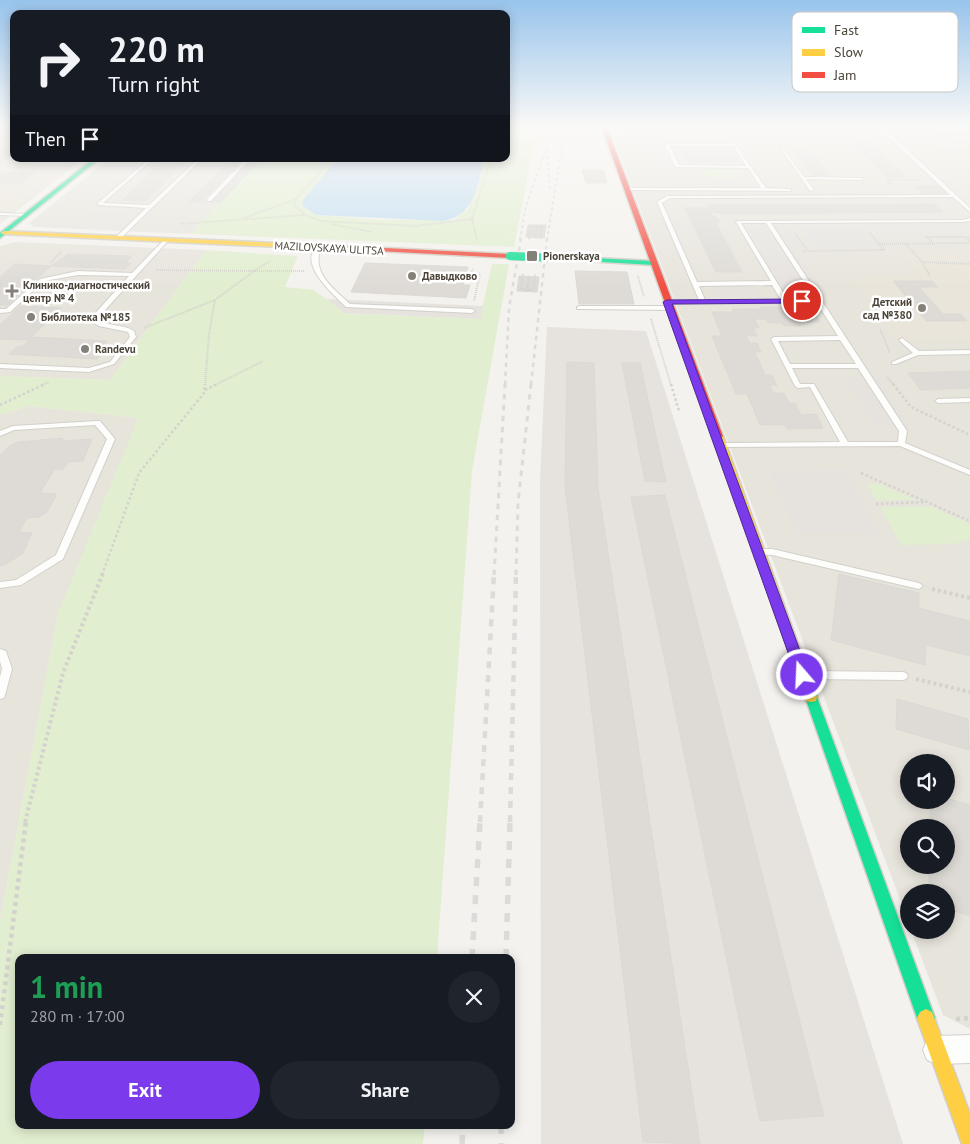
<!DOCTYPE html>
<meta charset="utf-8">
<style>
body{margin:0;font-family:"PT Sans",sans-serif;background:#20242c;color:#f1f3f6;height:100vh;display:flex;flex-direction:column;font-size:19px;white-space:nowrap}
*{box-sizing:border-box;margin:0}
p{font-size:16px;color:#9ea1a6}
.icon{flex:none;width:28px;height:28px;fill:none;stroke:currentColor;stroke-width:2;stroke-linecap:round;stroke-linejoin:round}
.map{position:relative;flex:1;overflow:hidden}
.drawer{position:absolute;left:15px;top:954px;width:500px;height:175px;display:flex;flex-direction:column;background:#171b24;border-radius:10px;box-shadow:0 2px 12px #0003}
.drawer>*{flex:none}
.guide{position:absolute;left:10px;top:10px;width:500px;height:152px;border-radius:10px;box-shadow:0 2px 12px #0003;background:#171b24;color:#f1f3f6;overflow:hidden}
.controls{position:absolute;left:900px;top:754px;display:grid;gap:10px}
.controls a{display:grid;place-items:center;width:55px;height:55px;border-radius:50%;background:#171b24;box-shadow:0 2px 12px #0003;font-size:25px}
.pin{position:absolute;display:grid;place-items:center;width:42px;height:42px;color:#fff;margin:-21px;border:2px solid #fff;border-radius:50%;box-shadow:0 1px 5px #0007}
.me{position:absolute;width:55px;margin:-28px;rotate:341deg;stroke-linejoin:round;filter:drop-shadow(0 0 4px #0008)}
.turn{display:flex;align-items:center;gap:18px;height:105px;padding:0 15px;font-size:22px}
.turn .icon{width:65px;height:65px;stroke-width:2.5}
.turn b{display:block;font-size:35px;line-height:42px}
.then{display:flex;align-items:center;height:48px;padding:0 15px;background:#0003;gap:10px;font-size:19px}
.round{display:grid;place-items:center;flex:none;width:52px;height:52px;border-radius:26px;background:#20242c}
.overview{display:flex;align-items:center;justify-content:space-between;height:85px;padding:0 15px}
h1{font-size:30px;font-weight:800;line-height:38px;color:#1e9e55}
.primary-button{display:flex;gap:10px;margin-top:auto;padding:10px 15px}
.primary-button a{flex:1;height:58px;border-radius:30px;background:#7c3aed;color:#fff;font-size:20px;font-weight:800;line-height:58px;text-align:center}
.primary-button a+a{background:#20242c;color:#f1f3f6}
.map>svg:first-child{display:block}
.residential{fill:#e7e4dc;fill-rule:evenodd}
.industrial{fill:#e6e2de}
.education{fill:#eae5da}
.green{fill:#e1eecf}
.parking{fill:#e6e3df}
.water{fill:#c0ddf1}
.building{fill:#dedbd6;stroke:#dcd9d4}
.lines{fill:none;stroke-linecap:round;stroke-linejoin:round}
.lane-casing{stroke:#d2d0cb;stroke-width:2}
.street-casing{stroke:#d2d0cb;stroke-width:2}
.fast-casing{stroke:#d3cfc5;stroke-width:3}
.slow-casing{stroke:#d3cfc5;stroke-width:3}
.jam-casing{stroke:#d3cfc5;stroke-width:3}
.path-far3{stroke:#d3d2cc;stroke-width:2;stroke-dasharray:1 1;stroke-linecap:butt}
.path-far2{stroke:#d3d2cc;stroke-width:2.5;stroke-dasharray:2.5 2.5;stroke-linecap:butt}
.path-far1{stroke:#d3d2cc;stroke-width:4;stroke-dasharray:3 3;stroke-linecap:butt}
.path{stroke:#d3d2cc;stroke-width:4.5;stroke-dasharray:4 4;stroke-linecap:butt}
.lane{fill:#fdfdfc;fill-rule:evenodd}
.street{fill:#fdfdfc;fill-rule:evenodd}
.fast{fill:#16e098;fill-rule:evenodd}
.slow{fill:#ffcf43;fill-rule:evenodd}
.jam{fill:#f24e42;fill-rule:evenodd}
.rail-far4{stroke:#dbdbda;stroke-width:2;stroke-dasharray:3 3;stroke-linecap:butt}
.rail-far3{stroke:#dbdbda;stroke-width:2.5;stroke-dasharray:4.5 4.5;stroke-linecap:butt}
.rail-far2{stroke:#dbdbda;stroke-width:3;stroke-dasharray:5.5 5.5;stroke-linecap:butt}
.rail-far1{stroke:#dbdbda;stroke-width:4.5;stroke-dasharray:7 7;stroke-linecap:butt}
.rail{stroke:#dbdbda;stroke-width:5.5;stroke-dasharray:9 9;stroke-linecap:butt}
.fast-bridge-casing{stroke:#d3cfc5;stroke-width:9;stroke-linecap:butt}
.fast-bridge{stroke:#16e098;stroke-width:8}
.route{fill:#7c3aed;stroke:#51269a}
.poi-dot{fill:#868178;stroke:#fff;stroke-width:2}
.labels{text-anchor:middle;stroke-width:5;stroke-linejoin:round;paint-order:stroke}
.far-street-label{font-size:11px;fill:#4b4439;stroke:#fff}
.far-poi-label{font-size:11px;font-weight:bold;fill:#4b4439;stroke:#fff;text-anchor:start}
.key{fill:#fff;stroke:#c9c7c4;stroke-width:1}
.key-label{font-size:14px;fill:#4b4439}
</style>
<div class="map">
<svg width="970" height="1144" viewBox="0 0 970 1144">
<rect width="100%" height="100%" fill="#f4f2ee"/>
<!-- residential -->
<path class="residential" d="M0 128H14V159H83L0 224Z
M610 128H970V1029L943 1015 911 930H946V892H909V923ZM909 762H946V800H909ZM909 828H946V865H909Z
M109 159H262L191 234 34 227 29 223Z
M16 242 206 250 110 380 0 376V246Z
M29 406 139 418 58 614 0 921V415Z"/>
<!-- industrial -->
<path class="industrial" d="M232 159H262L220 203 189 202Z
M547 327 646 331 903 1144H541L540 481Z"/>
<!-- education -->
<path class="education" d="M620 128H775L777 131 635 133Z
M0 133H14V159H77L10 211 0 210Z
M749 139H840L881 184H779Z
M903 255H970V339L896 340 852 276H919Z"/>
<!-- green -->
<path class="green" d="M506 128H537L514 247 191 234 262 159H337L303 200 316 215 383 220H453L468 209 485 159H506Z
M711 168H731L736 178 697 176Z
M206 250 298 256 285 287 314 290 344 313 480 319 492 264H509L472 471 437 957 19 958V1125H425L423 1144H0V921L58 614 138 418 29 406 0 415V376L110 380Z
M868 484H880L915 500H876Z
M880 507H932L970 524V539L954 544 901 545Z"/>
<!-- parking -->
<path class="parking" d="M661 140 664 145 674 166H658L646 141Z
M93 211 136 212 130 219 87 217Z
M961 223 965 227H869L866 224Z
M861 227 878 247H815L801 228Z
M789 228 802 248 793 249 825 296H789L748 229Z
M757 286 762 297H715L710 287Z
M326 299 483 306 481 319 344 313Z
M877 376 909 425H874L844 377Z
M846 470 879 534H796L769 471Z"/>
<!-- water -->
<path class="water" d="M337 159H485C476 186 475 217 442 221L316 215 302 205 303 200Z"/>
<!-- building -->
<path class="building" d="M950 131 967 132 970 134V144H949L935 132Z
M848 137H866L906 177H886Z
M966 149H970V154H945L941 150 967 151Z
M0 151H14V154L0 163Z
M683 151H733L740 162H688Z
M794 152H812L831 176 812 175Z
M166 159H188L146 201 122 200Z
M232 159H242L200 202H189Z
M253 159H262L220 203H211Z
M582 170H603L607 183H586Z
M0 173 1 172 35 173 21 183H0Z
M915 186H937L946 193 923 194Z
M935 204 943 212 731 214 710 212 720 222H715L742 272H716L685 208H709L707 205Z
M528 225H546L544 238 526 237Z
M68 254 132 256 126 263H131L125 269 51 266Z
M365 263 468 267 463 285H470L466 298 351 292Z
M15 264 51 266 7 305H0V277Z
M575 271 627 272 634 304H579Z
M519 276 539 277 537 292 517 291Z
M893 281H932L938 287H919L943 314H961L967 321H926Z
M20 306 61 308 29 340 0 339V325Z
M761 307H811L820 322H799L801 326H784L782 323H768L766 319H751L755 320 759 328H753L757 336H746L750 343H757L761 352H755L765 375H772L777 385H770L773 393H784L789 403H795L801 415 816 414 823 428 787 429 785 425H760L747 394H736L712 336H722L712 312H734L732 309H761Z
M32 337 107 341 99 350H105L97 359 9 354 18 346H23Z
M567 362 594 363 598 488 700 1144 643 1142 565 487Z
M622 363H640L666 482 645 481Z
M970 371V388L921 390 908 373Z
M63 438 62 441 92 439 83 461 69 462 63 469 54 470 40 493 56 494 55 498 47 512 39 517 27 518 19 532 32 533 23 553 5 565 0 566V455L8 447 18 442Z
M665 495 824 1116 760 1121 631 497Z
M839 574 919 593V608L970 621V656L926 645 925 665 831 640Z
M897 699 968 719 969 750 896 729Z
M946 798 970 805V916L946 908V892H929V865H946V828H930V800H946Z"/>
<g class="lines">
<!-- lane casing -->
<g class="lane-casing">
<path id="lane" d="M0 128 14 129V131L0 130Z
M624 128H629L618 136 605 135 616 134Z
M686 128H718L735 130 733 131Z
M879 128H883L886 130 970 208V212L953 197 670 198 662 203 697 282 771 281 736 222 738 221 963 220 970 218V221L963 222 771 223 907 431 905 443 970 470V475L900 446 719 447V443H722L840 442 810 387 798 388 795 386 771 339 774 337 838 336 817 303 667 304 664 302 667 300H699L657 202 667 196 950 195 883 132 728 134 726 133 728 132 881 130ZM741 223H766L815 299H787ZM772 285 781 300H705L699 286ZM840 340 856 364H790L778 341ZM792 368H858L899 431 898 442H848L814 384H800Z
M733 141 766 188 789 189H791V191L627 190 625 189 627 188H761L748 168 675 167 665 145 667 144H732L731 142ZM670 146H734L746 166 679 165Z
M780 147H782L804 177 862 178 864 179 862 180 806 179 814 190 810 191Z
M149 159H153L103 203 149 205 198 159H202L120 239H116V237L146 208 99 205 97 204Z
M246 159H250L211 201H207V199Z
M0 213 27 214 29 215 27 216 0 215Z
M165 239 168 241 167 242 96 320C108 326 123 324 134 331L136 337 114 364 89 372 0 368V364L89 368 110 362 130 337 128 332 99 326 89 320 129 276 78 275 44 281 10 312 0 313V309H6L40 279 78 271 132 273Z
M318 245 321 247C311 273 333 288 350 304L472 309 475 311 472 313 346 307C334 295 296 263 318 245Z
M579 306H670L673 308 670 310 577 309V307Z
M902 338 919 351 970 350V354L918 355 896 364H892V362L913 353 900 341 899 340Z
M970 398V402L938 403 935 401 938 399Z
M97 421H100L115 439 63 559 21 585 0 588V582L16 580 56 555 107 439 95 425 14 430 0 436V431L13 426Z
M762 549H772L919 583 923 586 919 589 772 555 759 554 758 552 759 550Z
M0 649 6 651 12 669 5 695 4 698 0 699V677L2 669 0 661Z
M808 671 903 672 906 673 908 676 906 679 903 680 808 679 805 678 803 675 805 672Z"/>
</g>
<!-- street casing -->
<g class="street-casing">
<path id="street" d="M970 1035V1063L937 1064 927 1060 923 1050 927 1040 937 1036Z"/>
</g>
<!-- fast casing -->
<g class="fast-casing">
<path id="fast" d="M93 159H99L0 238V233Z
M554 256 653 261 656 263 653 265 552 259 551 258Z
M811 692 816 693 817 697 935 1018 932 1024 926 1027 920 1024 917 1018 805 697 806 693Z"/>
</g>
<!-- slow casing -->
<g class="slow-casing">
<path id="slow" d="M4 231 322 245 325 247 322 249 2 234 1 233Z
M718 433 723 436 817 697 816 701 811 702 806 701 805 697 713 436Z
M926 1009 932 1012 970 1114V1144H962L917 1018 920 1012Z"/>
</g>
<!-- jam casing -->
<g class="jam-casing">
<path id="jam" d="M602 128H607L723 436 721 438H715L713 436Z
M322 245 510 254 513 256 510 258 320 248 319 247Z"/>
</g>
<!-- path-far3 -->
<path class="path-far3" d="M636 134H662
M891 185 887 180H919
M296 199 294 205 305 215 321 221 416 226 472 219 491 159
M244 218 296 199 332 159
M472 219 477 240
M181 224 305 215
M331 224 372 232
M795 233 807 250
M535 238 537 226
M529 239 531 226 542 227 540 239
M933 243 927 237H966L970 241
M878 244 970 243
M906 244 922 262 930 276
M802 251 884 250 869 232
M51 262 62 251
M922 262 969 264
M473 269 471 273 480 274 474 301
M156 270 254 271 270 261
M523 274 521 289 533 290 535 274
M638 276 644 297
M527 290 529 276
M651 319 671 385
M144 328 215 300 254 271H305
M880 329 890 353
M887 377 894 385
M42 385 49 382
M205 385 209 334 215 300
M215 385 263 361"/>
<!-- path-far2 -->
<path class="path-far2" d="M671 384 679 411
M893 384 911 407 970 435
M205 390 217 384
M0 405 45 384
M861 473 970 521
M876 504 926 502
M102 575 139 473 204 393 205 384"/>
<!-- path-far1 -->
<path class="path-far1" d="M932 589 970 598
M916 679 970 692
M25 822 63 673 103 573"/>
<!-- path -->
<path class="path" d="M956 1019 970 1018
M0 1025 26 821"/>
<!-- lane -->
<use href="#lane" class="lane"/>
<!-- street -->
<use href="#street" class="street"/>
<!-- fast -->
<use href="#fast" class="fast"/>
<!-- slow -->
<use href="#slow" class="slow"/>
<!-- jam -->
<use href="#jam" class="jam"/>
<!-- rail-far4 -->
<path class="rail-far4" d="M547 150 550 190
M520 240 526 206 547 147 551 128
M547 240 562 145V128"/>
<!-- rail-far3 -->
<path class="rail-far3" d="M505 385 509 308 521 239
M531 385 547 239"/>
<!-- rail-far2 -->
<path class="rail-far2" d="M494 575 505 384
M516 575 518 503 531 384"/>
<!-- rail-far1 -->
<path class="rail-far1" d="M480 822 494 573
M510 822 516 573"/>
<!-- rail -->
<path class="rail" d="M472 958 480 821
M506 958 510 821
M501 1125V1144
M462 1144 463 1125"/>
<!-- fast-bridge casing -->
<g class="fast-bridge-casing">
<path id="fast-bridge" d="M510 256 554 258"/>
</g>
<!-- fast-bridge -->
<use href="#fast-bridge" class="fast-bridge"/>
</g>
<!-- sky -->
<linearGradient id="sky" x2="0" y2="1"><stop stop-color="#98c4ec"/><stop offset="0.44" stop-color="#faf9f7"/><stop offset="1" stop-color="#faf9f7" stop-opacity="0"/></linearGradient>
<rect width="970" height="288" fill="url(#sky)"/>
<!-- route -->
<path class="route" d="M802 299 804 300V303L672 304 809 675 802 680 796 675 663 302 667 300Z"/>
<!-- markers -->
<g class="poi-dot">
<rect x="526" y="250" width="12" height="12" rx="2.5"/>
<circle cx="412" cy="276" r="5"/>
<path d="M9.5 283.5h5v5h5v5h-5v5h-5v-5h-5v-5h5z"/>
<circle cx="922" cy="308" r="5"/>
<circle cx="31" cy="317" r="5"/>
<circle cx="85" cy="349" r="5"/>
</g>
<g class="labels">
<!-- far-street labels -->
<g class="far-street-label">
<text transform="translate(329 248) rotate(3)" y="4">MAZILOVSKAYA ULITSA</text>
</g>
<!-- far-poi labels -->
<g class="far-poi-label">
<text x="543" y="260">Pionerskaya</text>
<text x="422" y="280">Давыдково</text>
<text x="23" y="289">Клинико-диагностический<tspan x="23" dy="13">центр № 4</tspan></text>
<text x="912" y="306" text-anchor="end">Детский<tspan x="912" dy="13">сад №380</tspan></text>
<text x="41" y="321">Библиотека №185</text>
<text x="95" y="353">Randevu</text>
</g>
</g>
<!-- legend -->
<rect x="792" y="12" width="166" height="80" rx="8" class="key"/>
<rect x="802" y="27" width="23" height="6" fill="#16e098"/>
<rect x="802" y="49" width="23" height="7" fill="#ffcf43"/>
<rect x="802" y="72" width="23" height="6" fill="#f24e42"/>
<g class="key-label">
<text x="834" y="35">Fast</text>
<text x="834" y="57">Slow</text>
<text x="834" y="80">Jam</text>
</g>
</svg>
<div class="controls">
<a><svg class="icon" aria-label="sound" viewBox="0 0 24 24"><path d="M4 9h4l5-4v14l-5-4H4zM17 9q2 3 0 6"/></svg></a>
<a><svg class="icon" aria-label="search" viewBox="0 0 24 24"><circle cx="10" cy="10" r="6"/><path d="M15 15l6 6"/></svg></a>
<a><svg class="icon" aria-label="layers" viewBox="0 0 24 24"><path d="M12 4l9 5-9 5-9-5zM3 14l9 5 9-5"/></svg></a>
</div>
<div class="pin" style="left:802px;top:301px;background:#d93025"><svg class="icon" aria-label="arrive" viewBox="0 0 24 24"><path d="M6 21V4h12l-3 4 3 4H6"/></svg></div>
<svg class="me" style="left:802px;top:675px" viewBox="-20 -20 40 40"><circle r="17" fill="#7c3aed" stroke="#fff" stroke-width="3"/><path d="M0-11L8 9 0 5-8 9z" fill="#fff"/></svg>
<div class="guide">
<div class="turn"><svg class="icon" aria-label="right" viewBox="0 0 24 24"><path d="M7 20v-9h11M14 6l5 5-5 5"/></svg><div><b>220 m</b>Turn right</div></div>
<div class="then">Then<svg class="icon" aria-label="arrive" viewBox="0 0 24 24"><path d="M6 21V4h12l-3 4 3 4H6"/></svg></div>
</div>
<section class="drawer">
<div class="overview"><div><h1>1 min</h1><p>280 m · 17:00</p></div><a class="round"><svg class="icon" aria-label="close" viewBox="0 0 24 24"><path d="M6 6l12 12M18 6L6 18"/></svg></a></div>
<div class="primary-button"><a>Exit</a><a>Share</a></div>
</section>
</div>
